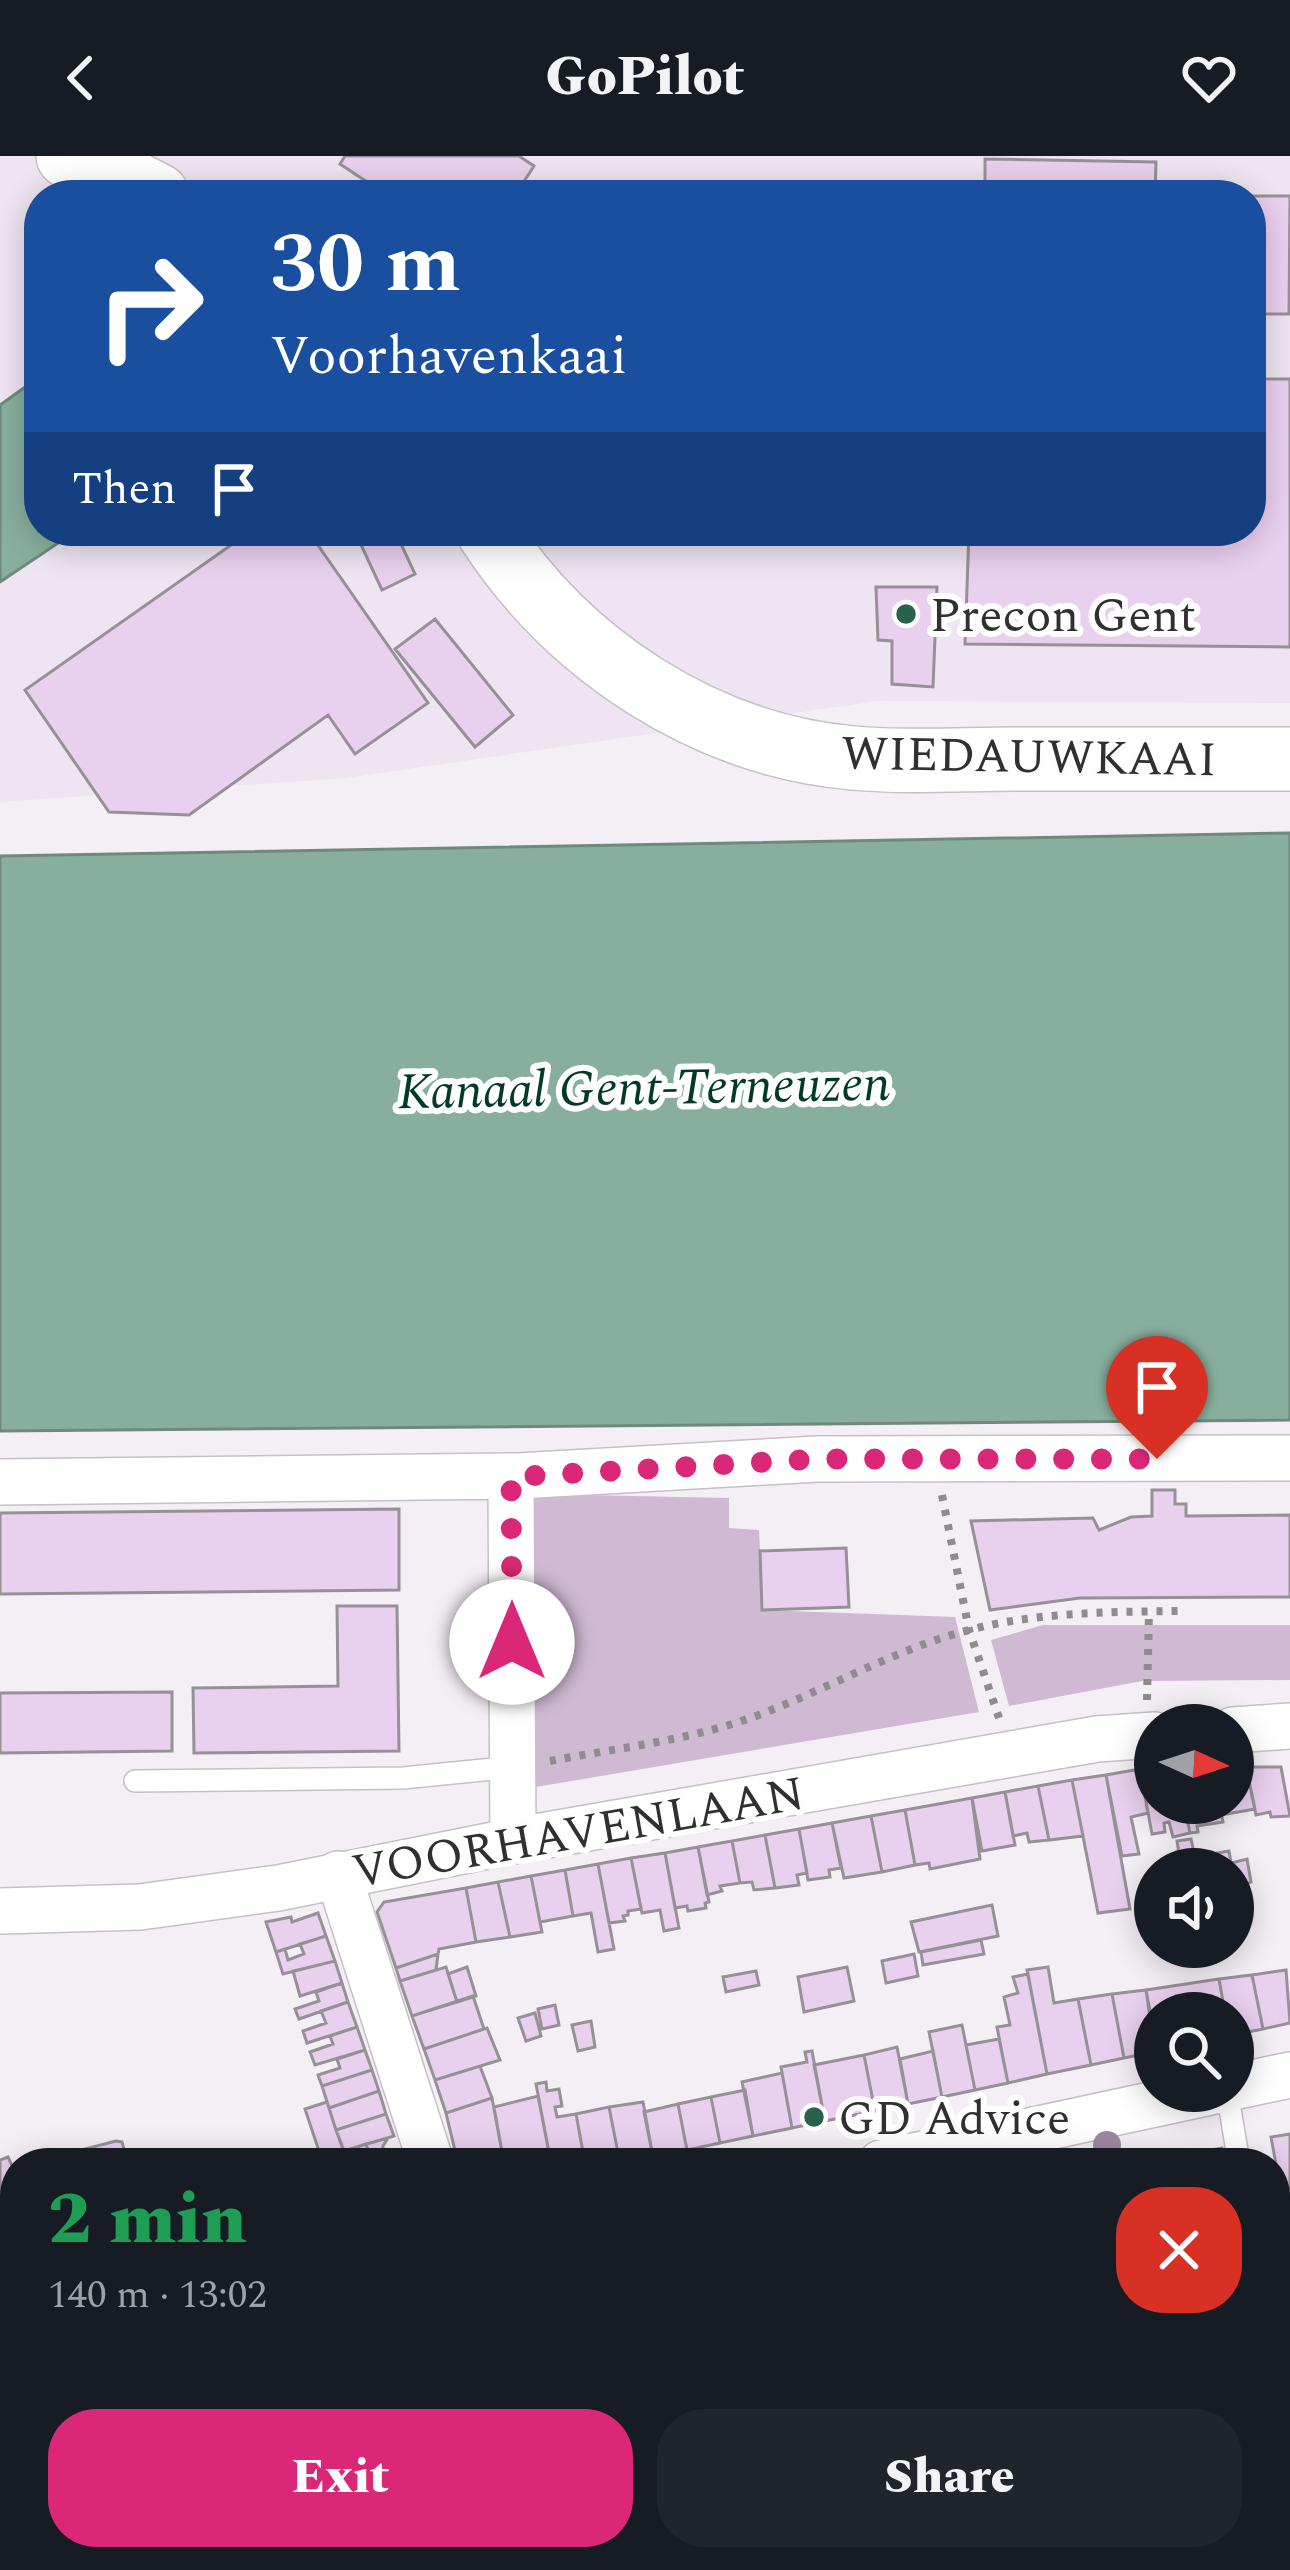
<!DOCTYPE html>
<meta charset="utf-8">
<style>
body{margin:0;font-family:Spectral,serif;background:#20242c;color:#f1f3f6;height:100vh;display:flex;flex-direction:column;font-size:45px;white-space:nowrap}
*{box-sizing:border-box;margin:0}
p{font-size:39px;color:#9ea1a6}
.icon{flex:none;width:66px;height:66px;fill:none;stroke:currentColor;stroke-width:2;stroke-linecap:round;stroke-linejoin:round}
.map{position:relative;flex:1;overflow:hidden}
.panel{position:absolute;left:0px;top:1992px;width:1290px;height:423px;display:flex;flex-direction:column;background:#171b24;border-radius:48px 48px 0 0;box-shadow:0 6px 30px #0003}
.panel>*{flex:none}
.hud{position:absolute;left:24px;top:24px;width:1242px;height:366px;border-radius:48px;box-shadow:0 6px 30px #0003;background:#1a4fa0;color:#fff;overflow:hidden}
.needle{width:78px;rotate:93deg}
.fabs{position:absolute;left:1134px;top:1548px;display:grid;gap:24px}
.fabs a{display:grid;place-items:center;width:120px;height:120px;border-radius:50%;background:#171b24;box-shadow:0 6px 30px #0003;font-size:60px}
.pin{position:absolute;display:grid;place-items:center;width:102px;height:102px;color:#fff;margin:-123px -51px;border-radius:50% 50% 50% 0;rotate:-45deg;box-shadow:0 0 12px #0007}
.pin .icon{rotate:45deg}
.me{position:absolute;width:132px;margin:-66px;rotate:0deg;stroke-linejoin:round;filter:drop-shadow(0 0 9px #0008)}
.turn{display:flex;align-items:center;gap:42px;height:252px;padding:0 48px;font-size:54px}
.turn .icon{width:156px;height:156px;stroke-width:2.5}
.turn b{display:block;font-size:84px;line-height:102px}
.then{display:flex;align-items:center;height:114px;padding:0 48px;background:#0003;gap:24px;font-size:45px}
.round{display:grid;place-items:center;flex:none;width:126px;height:126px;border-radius:48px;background:#20242c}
.headline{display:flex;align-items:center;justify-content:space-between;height:204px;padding:0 48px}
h1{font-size:72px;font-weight:800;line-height:90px;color:#1e9e55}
.action{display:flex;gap:24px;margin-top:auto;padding:24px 48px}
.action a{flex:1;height:138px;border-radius:48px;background:#db2777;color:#fff;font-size:48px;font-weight:800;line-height:138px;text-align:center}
.action a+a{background:#20242c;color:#f1f3f6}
header{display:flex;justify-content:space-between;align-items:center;height:156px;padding:0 48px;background:#171b24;font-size:54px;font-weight:800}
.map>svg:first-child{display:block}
.built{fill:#efe4f1;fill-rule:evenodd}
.green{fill:#cfb9d3}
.water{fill:#88af9d;stroke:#6e897d;stroke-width:3}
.building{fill:#ead0ef;stroke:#969197;stroke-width:3}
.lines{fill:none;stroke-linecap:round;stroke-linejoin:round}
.lane-casing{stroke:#c5c0c6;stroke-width:24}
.street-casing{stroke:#c5c0c6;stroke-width:48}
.secondary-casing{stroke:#c5c0c6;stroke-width:66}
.path{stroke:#8f8b8f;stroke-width:8;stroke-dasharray:6 9;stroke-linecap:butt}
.lane{stroke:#fff;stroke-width:21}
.street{stroke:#fff;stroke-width:45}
.secondary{stroke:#fff;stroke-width:63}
.tree{fill:#9d88a1}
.route{stroke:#db2777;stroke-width:21;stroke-dasharray:0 37.8}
.poi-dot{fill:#29624b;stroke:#fffeff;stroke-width:4.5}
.labels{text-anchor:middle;stroke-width:12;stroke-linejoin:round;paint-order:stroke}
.poi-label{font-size:48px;fill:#312f31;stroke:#fffeff;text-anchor:start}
.street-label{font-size:48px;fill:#312f31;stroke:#fffeff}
.water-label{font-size:51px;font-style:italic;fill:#033a27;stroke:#fffeff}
</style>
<header><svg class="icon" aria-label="back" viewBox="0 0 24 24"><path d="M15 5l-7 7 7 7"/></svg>GoPilot<svg class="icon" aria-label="heart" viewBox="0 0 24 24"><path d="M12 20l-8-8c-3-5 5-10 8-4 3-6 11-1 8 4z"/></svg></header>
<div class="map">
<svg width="1290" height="2414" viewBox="0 0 1290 2414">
<rect width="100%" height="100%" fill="#f4eff5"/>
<!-- built -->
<path class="built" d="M0 0H1290V547L878 545 346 622 0 646ZM39 39H1251V375H39Z"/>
<!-- green -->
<path class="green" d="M535 1338 729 1342V1372L759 1374 763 1454 955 1461 979 1556 530 1632Z
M1043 1469H1290V1524L1142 1525 1009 1550 991 1484Z"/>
<!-- water -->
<path class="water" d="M39 221V375H76L0 426V249Z
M1290 677V1264L0 1275V700Z"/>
<!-- building -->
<path class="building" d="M345 0H519L534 10 515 39H387L340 8Z
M985 3 1156 6 1155 38 1205 39H952V35L985 36Z
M1251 40H1290L1289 158H1262L1251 165Z
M1251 223H1290V491L965 488 969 375H1251Z
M251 375H308L428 547 355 598 328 559 189 659 109 656 25 534Z
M363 375H395L415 418 382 434 356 378Z
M876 431H937L933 531 892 528V485L878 484Z
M435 463 513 559 475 591 395 493Z
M1152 1334H1175V1348H1186V1360L1290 1359V1441L1080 1442 990 1454 971 1365 1093 1362 1099 1374 1131 1361 1152 1360Z
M399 1353V1434L0 1438V1357Z
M846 1392 849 1451 762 1454 760 1395Z
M337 1450H397L399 1595 194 1597 193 1532 338 1530Z
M172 1536V1595L0 1597V1537Z
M1233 1611H1246L1255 1653 1221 1659 1219 1647H1233Z
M1246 1611H1281L1290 1660 1271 1661 1270 1656 1256 1659Z
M1140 1613 1148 1657 1131 1661 1139 1698 1122 1700 1106 1619Z
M1140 1613H1155V1647H1184L1190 1677 1173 1681 1169 1666 1164 1667 1165 1676 1152 1678Z
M1106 1619 1130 1753 1098 1757 1072 1624Z
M1072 1624 1083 1680 1049 1684 1038 1630Z
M1038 1630 1049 1684 1029 1686 1027 1677 1013 1680 1005 1636Z
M1005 1636 1015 1689 982 1695 972 1642Z
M972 1642 980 1703 930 1713 929 1707 915 1709 905 1654Z
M1184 1647H1219L1223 1666 1197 1670 1198 1676 1190 1677Z
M905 1654 915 1709 882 1716 871 1660Z
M871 1660 882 1716 844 1722 832 1667Z
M832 1667 841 1712 829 1714 830 1721 808 1724 799 1673Z
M799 1673 807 1717 797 1719 799 1729 775 1732 765 1679Z
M765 1679 775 1732 754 1734 752 1726 740 1727 732 1685Z
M1191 1683 1195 1701 1180 1704 1177 1685Z
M732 1685 740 1727 720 1730 722 1735 707 1739 698 1691Z
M698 1691 709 1746 705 1747 706 1752 688 1755 687 1750 675 1752 665 1697Z
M1229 1695 1232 1713H1197L1195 1701Z
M665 1697 679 1772 664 1775 660 1754 642 1757 631 1702Z
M631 1702 641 1753 628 1755V1759L623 1760 625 1765 609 1767 598 1708Z
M1247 1703 1251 1726 1236 1731 1231 1707Z
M598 1708 614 1793 598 1796 591 1757 573 1760 565 1714Z
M565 1714 573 1760 540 1766 531 1720Z
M531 1720 542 1776 510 1781 498 1726Z
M498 1726 510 1781 476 1786 466 1732Z
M466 1732 476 1786 439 1793 438 1798 396 1812 377 1756 384 1746Z
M992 1749 998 1780 919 1796 911 1766Z
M318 1757 326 1780 276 1796 266 1766 291 1761 292 1766Z
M326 1780 335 1805 283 1818 276 1796 285 1793 288 1804 304 1798 300 1788Z
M981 1784 984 1798 923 1809 921 1796Z
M438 1798 436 1814 400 1825 396 1812Z
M914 1798 918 1820 886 1827 882 1805Z
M335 1805 342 1827 300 1840 293 1815Z
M446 1811 457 1846 412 1860 400 1825Z
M467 1811 476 1840 457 1846 448 1818Z
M847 1811 854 1845 804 1856 798 1821Z
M1048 1811 1054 1847 1078 1843 1091 1909 1047 1918 1027 1814Z
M1286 1814 1290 1867 1263 1873 1252 1819Z
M756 1815 759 1829 726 1836 723 1821Z
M1028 1818 1047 1918 1008 1927 997 1871 1010 1869 1004 1841 1018 1837 1013 1821Z
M1252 1819 1263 1873 1233 1879V1857H1225L1219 1823Z
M1219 1823 1225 1857H1155V1882L1146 1834Z
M342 1827 348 1846 299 1863 295 1853 319 1845 316 1836Z
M1146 1834 1155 1896 1124 1902 1112 1838Z
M1112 1838 1124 1902 1091 1909 1078 1843Z
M473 1840 484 1873 424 1893 412 1860Z
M348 1846 357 1871 307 1887 303 1875 326 1867 321 1855Z
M555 1849 559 1869 542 1873 538 1853Z
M535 1857 541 1880 526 1885 518 1862Z
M591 1865 595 1891 578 1895 572 1869Z
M962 1869 975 1934 942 1941 929 1876Z
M357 1871 365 1894 315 1909 310 1896 333 1888 330 1880Z
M487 1872 500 1904 435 1924 424 1893Z
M999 1883 1008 1927 975 1934 966 1889Z
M897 1891 908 1948 875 1955 864 1899Z
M365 1894 372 1914 322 1930 318 1919 340 1912 337 1903Z
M812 1895 825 1965 792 1972 781 1911 807 1906 805 1896Z
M933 1895 942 1941 908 1948 900 1903Z
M864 1899 875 1955 825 1965 814 1909Z
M480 1910 492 1942 446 1957 435 1924Z
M372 1914 379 1935 329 1952 322 1930Z
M782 1917 792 1972 753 1980 742 1926Z
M546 1926 547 1935 559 1933 562 1950 555 1951 557 1961 576 1958 585 2007H551L536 1928Z
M745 1934 753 1980 720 1987 711 1941Z
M379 1935 386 1958 336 1974 329 1952Z
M538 1940 551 2007H504L494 1951Z
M711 1941 720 1987 687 1994 678 1948Z
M492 1942 504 2007H458L446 1957Z
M327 1946 336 1974 348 2007H323L305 1953Z
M643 1946 653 2001 620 2007 609 1951Z
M678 1948 687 1994 653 2001 644 1956Z
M609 1951 620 2007H585L576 1958Z
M386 1958 394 1980 344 1995 336 1974Z
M1290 1978V2074H1288L1271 1981Z
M388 1982 383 1990V2007H372L366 1988Z
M116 1985 122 1986 128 2007H80L77 1995Z
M366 1988 372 2007H348L344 1995Z
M1222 1992 1225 2007H1175L1174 2001Z
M8 2001 15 2016V2087L0 2051V2004Z
M0 2051 15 2087V2132L8 2133 0 2111Z
M15 2241V2323L10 2318 0 2265V2243Z
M0 2265 10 2318 0 2319Z
M1290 2294V2407L1275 2342V2297Z
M0 2375 15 2384V2400H30L21 2414H0Z
M30 2400H41L65 2414H21Z
M155 2400H193L186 2414H148Z
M193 2400H213L227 2407 223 2414H186Z
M401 2400H449L441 2414H392Z
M449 2400H463L478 2407 474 2414H441Z
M482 2400 502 2407 504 2414H474Z
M514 2400H549L569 2414H532Z
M549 2400H590L608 2414H569Z
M702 2400H720L731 2408 737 2407 740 2414H692Z
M720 2400H759L761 2411 740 2414 737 2407 731 2408Z
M816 2400H883L819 2413Z
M883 2400H903L904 2409 914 2407 915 2414H819Z
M1109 2400H1189L1125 2414H1112Z
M1209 2400H1243L1247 2414H1212Z
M999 2402 1001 2414H975L974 2405Z"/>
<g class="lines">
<!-- lane casing -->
<g class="lane-casing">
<path id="lane" d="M135 1625 403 1622 513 1611
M1227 1935 1239 2007
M1275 2216 1285 2275
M1257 2400 1261 2414"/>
</g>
<!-- street casing -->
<g class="street-casing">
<path id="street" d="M511 1320 513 1685
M0 1326 518 1320 817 1303 1290 1302
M1233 1574 1290 1570
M338 1718 431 2007
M0 1755 140 1751 278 1732 513 1685 1097 1583 1155 1579
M1233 1931 1290 1919
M881 2007 1215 1935
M0 2189 15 2186
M278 2400 305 2414
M782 2400 785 2414
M645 2414 656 2400"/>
</g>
<!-- secondary casing -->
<g class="secondary-casing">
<path id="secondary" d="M68 0 100 10 157 39
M488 375C568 499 705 589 853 602 907 607 963 603 1017 603 1108 603 1199 603 1290 603"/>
</g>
<!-- path -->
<path class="path" d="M942 1339 969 1474 999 1562
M1147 1544 1149 1456
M550 1605C618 1592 691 1584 756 1560 828 1533 896 1493 969 1474 1038 1456 1109 1456 1179 1455"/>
<!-- lane -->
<use href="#lane" class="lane"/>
<!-- street -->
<use href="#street" class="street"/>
<!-- secondary -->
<use href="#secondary" class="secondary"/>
</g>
<!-- trees -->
<circle class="tree" cx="1107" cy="1989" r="14"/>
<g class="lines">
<!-- route -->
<path class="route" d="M512 1486 511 1321 817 1303H1157"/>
</g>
<!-- markers -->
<g class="poi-dot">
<circle cx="906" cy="458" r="12"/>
<circle cx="814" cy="1961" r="12"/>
</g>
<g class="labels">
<!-- poi labels -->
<g class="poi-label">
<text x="930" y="475">Precon Gent</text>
<text x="838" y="1978">GD Advice</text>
</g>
<!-- street labels -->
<g class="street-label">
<text transform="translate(1029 599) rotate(1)" y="17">WIEDAUWKAAI</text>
<text transform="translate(578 1675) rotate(-10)" y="17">VOORHAVENLAAN</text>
</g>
<!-- water labels -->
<g class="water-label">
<text transform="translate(644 930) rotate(-1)" y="18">Kanaal Gent-Terneuzen</text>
</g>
</g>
</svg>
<div class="fabs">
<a><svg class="needle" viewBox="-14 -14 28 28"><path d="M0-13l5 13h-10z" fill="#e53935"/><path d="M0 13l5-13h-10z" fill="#9ea1a6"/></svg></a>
<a><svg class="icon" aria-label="sound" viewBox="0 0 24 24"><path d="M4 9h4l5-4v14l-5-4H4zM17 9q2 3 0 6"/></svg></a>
<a><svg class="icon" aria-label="search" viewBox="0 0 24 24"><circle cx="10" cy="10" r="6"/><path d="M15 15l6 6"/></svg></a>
</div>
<div class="pin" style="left:1157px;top:1303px;background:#d93025"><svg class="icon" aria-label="arrive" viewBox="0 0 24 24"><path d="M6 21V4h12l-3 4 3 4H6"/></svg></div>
<svg class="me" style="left:512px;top:1486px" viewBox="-20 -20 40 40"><circle r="19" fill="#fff"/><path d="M0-13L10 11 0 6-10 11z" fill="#db2777"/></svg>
<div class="hud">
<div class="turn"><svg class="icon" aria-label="right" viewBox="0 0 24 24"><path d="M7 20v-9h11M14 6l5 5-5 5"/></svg><div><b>30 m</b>Voorhavenkaai</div></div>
<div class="then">Then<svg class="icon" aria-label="arrive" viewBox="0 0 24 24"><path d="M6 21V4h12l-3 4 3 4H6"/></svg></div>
</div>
<section class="panel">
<div class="headline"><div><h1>2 min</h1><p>140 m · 13:02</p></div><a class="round" style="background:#d93025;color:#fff"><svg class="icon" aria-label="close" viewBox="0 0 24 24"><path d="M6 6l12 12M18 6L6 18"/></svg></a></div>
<div class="action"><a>Exit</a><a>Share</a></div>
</section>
</div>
